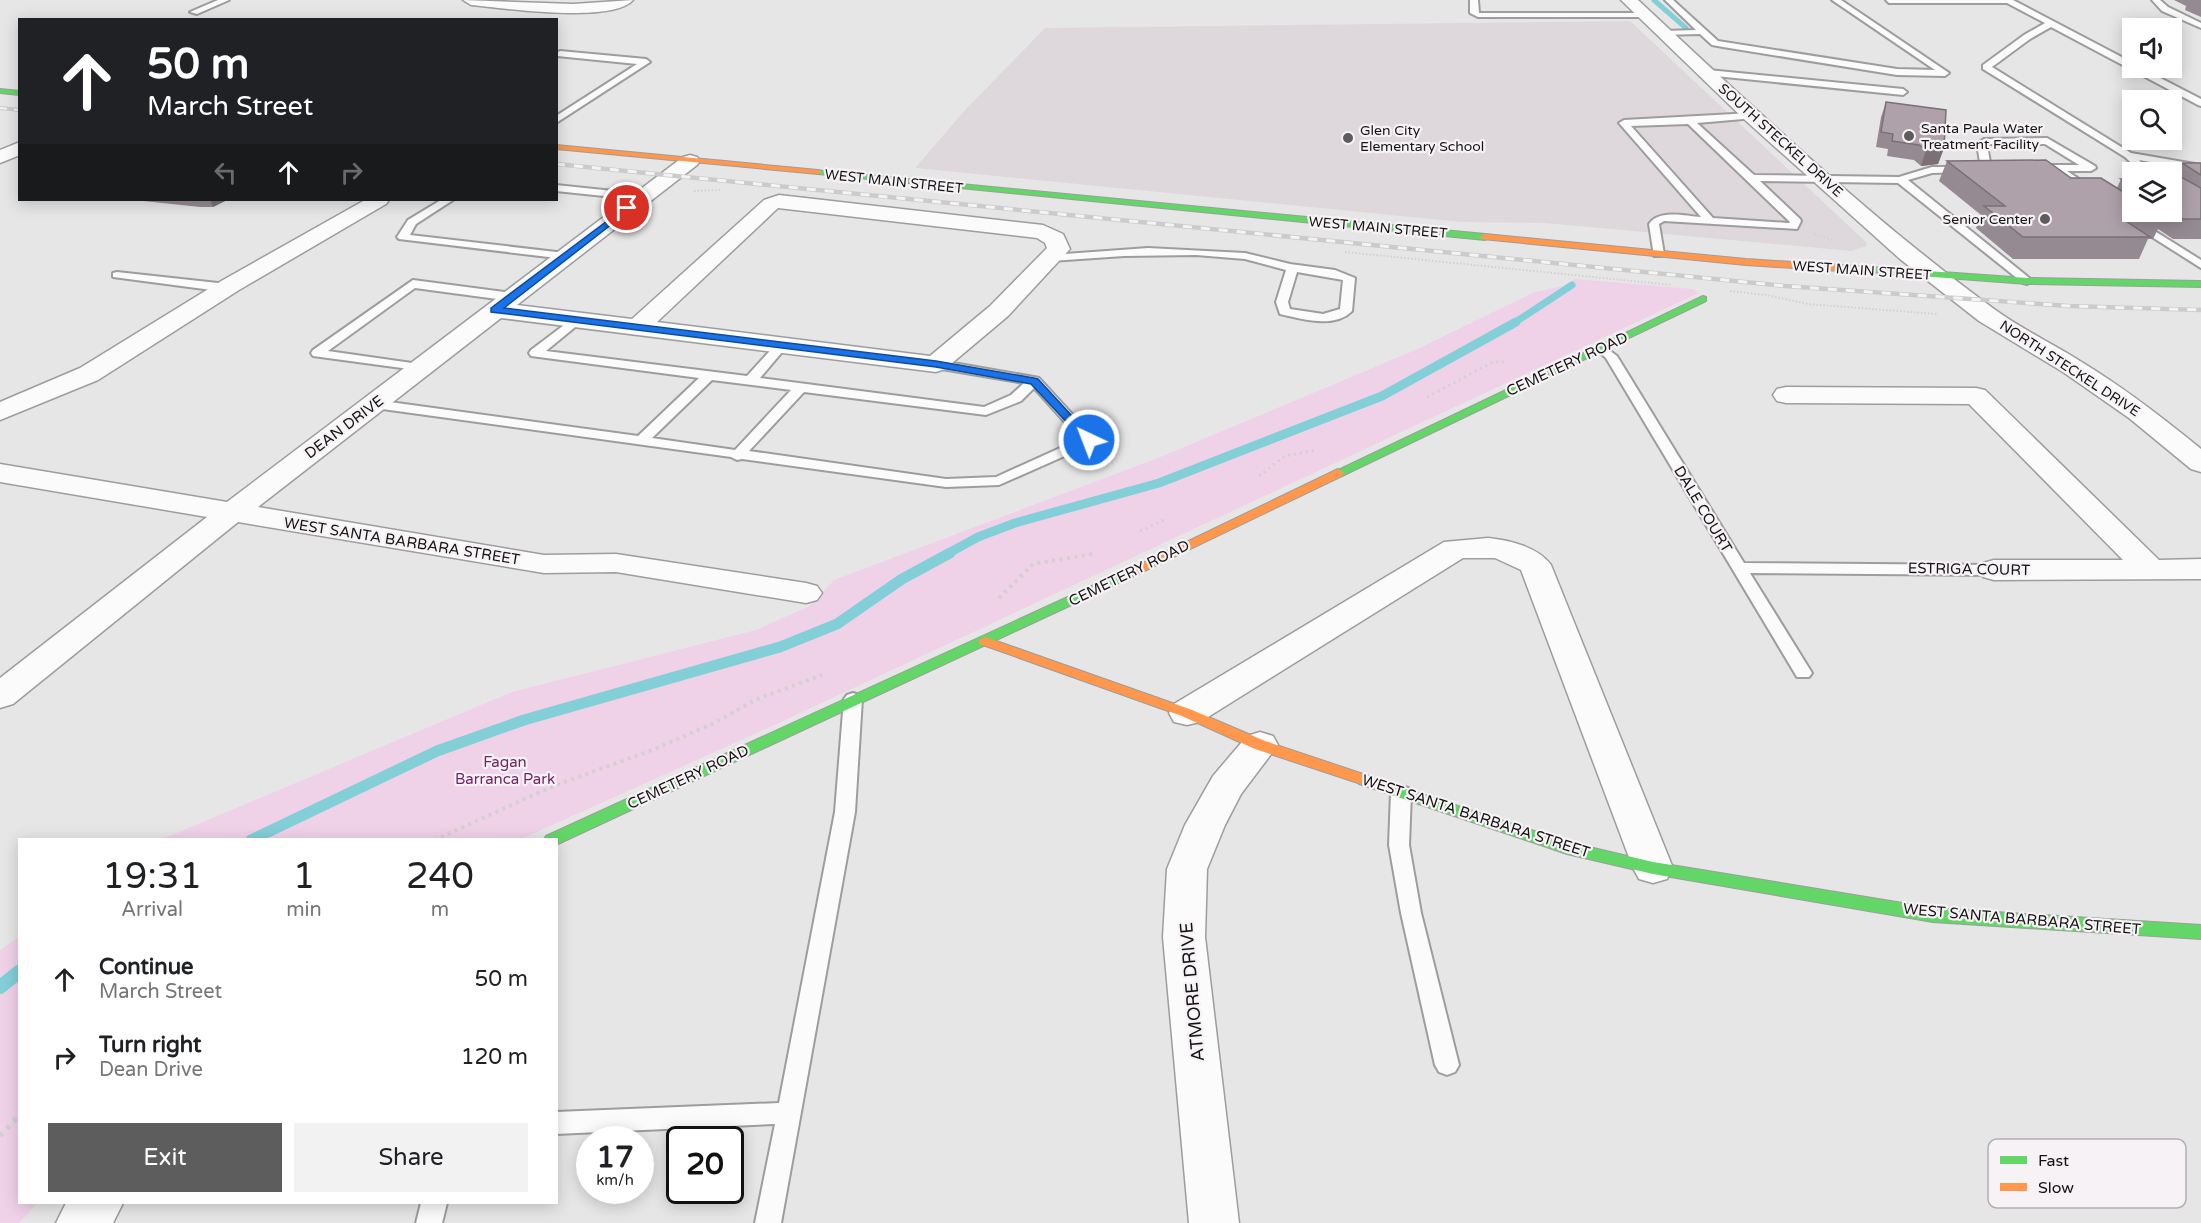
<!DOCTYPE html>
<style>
body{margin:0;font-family:"Varela Round",sans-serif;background:#f2f2f2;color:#202124;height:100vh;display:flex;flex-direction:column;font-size:22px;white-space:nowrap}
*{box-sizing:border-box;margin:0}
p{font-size:20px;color:#757577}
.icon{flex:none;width:33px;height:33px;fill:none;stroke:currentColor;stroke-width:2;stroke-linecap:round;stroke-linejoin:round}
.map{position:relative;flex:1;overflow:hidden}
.panel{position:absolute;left:18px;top:838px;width:540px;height:366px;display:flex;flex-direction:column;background:#fff;border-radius:0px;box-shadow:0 3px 15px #0003}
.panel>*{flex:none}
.guide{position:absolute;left:18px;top:18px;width:540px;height:183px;border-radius:0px;box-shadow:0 3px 15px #0003;background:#202124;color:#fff;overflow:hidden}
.tools{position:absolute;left:2122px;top:18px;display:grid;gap:12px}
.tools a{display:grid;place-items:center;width:60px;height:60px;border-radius:0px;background:#fff;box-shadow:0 3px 15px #0003;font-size:30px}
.speed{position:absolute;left:576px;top:1126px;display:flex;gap:12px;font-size:30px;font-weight:700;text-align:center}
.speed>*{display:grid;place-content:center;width:78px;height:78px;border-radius:50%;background:#fff;box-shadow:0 3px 15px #0003;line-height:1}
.speed small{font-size:15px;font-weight:400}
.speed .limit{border:3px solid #111;border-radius:9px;background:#fff;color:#111}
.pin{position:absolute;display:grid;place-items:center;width:51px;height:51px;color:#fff;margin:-26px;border:3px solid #fff;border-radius:50%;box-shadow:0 2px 6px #0007}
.me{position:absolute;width:66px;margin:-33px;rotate:317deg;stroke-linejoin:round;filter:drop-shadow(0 0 4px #0008)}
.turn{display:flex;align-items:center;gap:21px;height:126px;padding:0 30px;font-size:27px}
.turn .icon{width:78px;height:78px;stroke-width:2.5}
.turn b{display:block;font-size:42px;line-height:51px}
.lanes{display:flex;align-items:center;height:57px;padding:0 30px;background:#0003;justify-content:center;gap:30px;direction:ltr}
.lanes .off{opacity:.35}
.eta{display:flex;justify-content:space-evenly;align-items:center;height:102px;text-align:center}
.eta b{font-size:36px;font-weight:600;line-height:42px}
.button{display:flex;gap:12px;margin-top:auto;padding:12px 30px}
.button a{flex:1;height:69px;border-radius:0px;background:#5e5d5e;color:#fff;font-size:24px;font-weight:600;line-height:69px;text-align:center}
.button a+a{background:#f2f2f2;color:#202124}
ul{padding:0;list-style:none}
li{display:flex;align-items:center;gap:18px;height:78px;padding:0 30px}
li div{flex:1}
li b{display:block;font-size:22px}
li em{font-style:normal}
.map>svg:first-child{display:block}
.built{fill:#ded8dd}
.green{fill:#f0d2e8}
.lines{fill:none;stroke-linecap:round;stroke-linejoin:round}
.stream-far4{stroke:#82cfd8;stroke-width:5}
.stream-far3{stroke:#82cfd8;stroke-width:7}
.stream-far2{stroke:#82cfd8;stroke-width:9}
.stream-far1{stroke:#82cfd8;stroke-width:11}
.stream{stroke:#82cfd8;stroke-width:14}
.lane-casing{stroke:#9e9d9e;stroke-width:4}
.street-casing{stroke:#9e9d9e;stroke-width:3}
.fast-casing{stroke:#9e9d9e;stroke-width:2}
.slow-casing{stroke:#9e9d9e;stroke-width:2}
.path-far3{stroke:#d2d1d2;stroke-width:2;stroke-dasharray:1.5 2;stroke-linecap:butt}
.path-far2{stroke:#d2d1d2;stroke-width:3;stroke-dasharray:2 4;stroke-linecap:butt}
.path-far1{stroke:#d2d1d2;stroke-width:4;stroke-dasharray:3 4.5;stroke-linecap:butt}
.path{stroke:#d2d1d2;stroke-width:5;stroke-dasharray:4 6;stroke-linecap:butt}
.lane{fill:#fbfbfb;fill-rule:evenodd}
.street{fill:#fbfbfb;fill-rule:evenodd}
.fast{fill:#63d668;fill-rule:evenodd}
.slow{fill:#ff974d;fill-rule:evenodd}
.rail-far1-casing{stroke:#cccbcc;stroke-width:4}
.rail-casing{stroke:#cccbcc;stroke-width:4.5}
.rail-far1{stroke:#f6f2f5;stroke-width:2;stroke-dasharray:7;stroke-linecap:butt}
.rail{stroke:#f6f2f5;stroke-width:3;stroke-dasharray:9;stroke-linecap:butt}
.wall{fill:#968a92}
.shaded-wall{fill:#7a7177}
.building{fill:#aea1aa;stroke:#7a7177;stroke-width:1.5}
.route{fill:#1a73e8;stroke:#114b97;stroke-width:1.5}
.poi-dot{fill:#5e5d5e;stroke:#f6f2f5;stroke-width:2}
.labels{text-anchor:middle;stroke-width:4.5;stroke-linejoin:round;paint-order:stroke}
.far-poi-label{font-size:14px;fill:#151314;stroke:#f6f2f5;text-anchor:start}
.far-street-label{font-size:14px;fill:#151314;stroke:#f6f2f5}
.street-label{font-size:15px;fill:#151314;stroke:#f6f2f5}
.park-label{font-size:15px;fill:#732562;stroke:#f6f2f5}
.near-street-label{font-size:18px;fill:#151314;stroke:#f6f2f5}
.key{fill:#f6f2f5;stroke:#b2afb2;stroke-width:1.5}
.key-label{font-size:16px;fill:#151314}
</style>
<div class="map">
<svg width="2201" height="1223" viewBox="0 0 2201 1223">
<rect width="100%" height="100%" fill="#e7e6e7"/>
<!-- built -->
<path class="built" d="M1630 21 1866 242 1867 246 1851 251 1545 223 1461 222 915 168 966 109 1045 28Z"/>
<!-- green -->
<path class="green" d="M1575 279 1693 289 1699 293 768 728 519 840H160L512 692 756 630 810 606 834 580 1163 456 1413 351 1535 292 1563 286Z
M19 937 20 1203H38L19 1223H0V950Z"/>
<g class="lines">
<!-- stream-far4 -->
<path class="stream-far4" d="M1654 0 1686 28"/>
<!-- stream-far3 -->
<path class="stream-far3" d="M1514 323 1572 285"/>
<!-- stream-far2 -->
<path class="stream-far2" d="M947 554 978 537 1015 523 1159 483 1382 396 1516 322"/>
<!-- stream-far1 -->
<path class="stream-far1" d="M251 840 437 751 524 720 780 647 837 624 902 579 950 553"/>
<!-- stream -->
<path class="stream" d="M0 987 20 971"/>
<!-- lane casing -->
<g class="lane-casing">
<path id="lane" d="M218 0H229L197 14 190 12Z
M1470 0H1478L1479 13H1645L1649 15 1645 17H1478L1470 13Z
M1665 0H1673L1718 41 1897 69 1935 70 1832 0H1841L1949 73 1945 76 1897 75 1723 47 1712 45 1700 34 1661 35 1660 33 1664 31 1696 30Z
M1886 0H2013L2133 63V68H2141L2201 99V106L2198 105 2051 27 2030 39 1992 67 2131 153 2201 165V171L2139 160 2151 172H2141L2125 157 1983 69V65L2024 35 2045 23 2007 3H1889Z
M2152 0H2160L2168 7 2201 23V28L2162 11Z
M560 51 646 59 650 62 556 123V116L637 64 557 56 556 53Z
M1708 70 1903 89 1907 92 1903 95 1705 75 1704 73Z
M1752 113 1757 116 1755 118 1697 123 1754 175 1899 177 1932 167H1969V171L1965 172 1932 173 1908 180 2033 281 2027 284 2023 283 1898 183 1760 181 1800 219 1801 221 1797 229 1664 221 1659 224 1664 254 1662 256H1654L1649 224C1659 209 1685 216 1701 217L1619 123 1624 120ZM1688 124 1790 222 1789 223 1713 218 1631 126Z
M2047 138 2095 166 2096 168 2091 171H2067L2094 189V193H2086L2054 171 2035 170 2034 168 2039 165H2079L2045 144H1989L1987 145 1991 168 1986 171 1981 168 1977 144 1984 139Z
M556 185 642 194 647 197 642 200 556 191Z
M441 200H453L416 224 410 235 565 253 571 256 565 259 399 239 397 237 408 220Z
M2137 220 2201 260V268L2133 225 2132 223Z
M1148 248 1245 253 1290 264 1335 270 1355 278 1352 311C1334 329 1302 319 1280 314L1276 302 1286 270 1245 259 1196 255 1124 256 1051 261 1045 258 1051 255ZM1297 272 1343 280 1340 309 1323 314 1290 309 1288 302Z
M117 272 227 284 233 288 227 292 113 277V273Z
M413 280 512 293 518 297 512 301 415 288 328 351 419 364 425 368 424 371 313 356 311 353 313 350Z
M576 316 580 317V323L546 351 747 376 778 342 782 341 788 345 760 378 984 407 1011 395 1024 383 936 368 931 367 930 364 931 361 936 360 1034 377 1039 378 1096 440 1094 443 999 485 946 487 742 459 737 460 731 457 375 408 368 404 375 400 638 436 699 378 531 356 529 353 531 350ZM712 380 791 390 735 450 652 438ZM1034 388 1080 439 996 477 946 479 749 451 804 392 986 415 1021 401Z
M1601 344 1617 356 1744 563 1994 565 2002 570 1994 575 1750 573 1812 673 1809 677H1797L1606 358 1595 348Z
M853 693 859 695 862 699 855 812 781 1223H755L775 1124 556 1134V1112L779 1103 835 812 844 699 847 695Z
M1401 786 1408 788 1411 793 1409 845 1421 913 1459 1065 1455 1072 1447 1075 1439 1072 1435 1065 1401 913 1389 845 1391 793 1394 788Z
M421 1203H447L442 1223H416Z"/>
</g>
<!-- street casing -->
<g class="street-casing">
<path id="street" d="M463 0 573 4 633 0C612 24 502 8 471 5Z
M1621 0H1638C1753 107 1867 216 1994 309 2021 329 2052 343 2080 361 2123 387 2162 417 2201 449V472L2191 469 2129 418 2063 372 1979 321 1900 259 1745 120Z
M20 142V155L0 163V150Z
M690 155 697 157 700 161 697 165 517 305 632 319 764 200 779 195 1043 225 1063 234 1070 249 1008 316 945 369 936 372 501 318 258 507 544 555 616 554 806 583 817 586 822 593 817 600 806 603 616 572 544 573 238 522 13 704 0 708V678L207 517 0 482V464L227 502 683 157ZM778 208 1037 238 1045 243 1047 248 990 306 930 356 657 322Z
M365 200H389L386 204 239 290 98 380 0 420V402L80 368 223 280Z
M1786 387 1976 388 1985 390 2159 560 2201 559V579L1994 580 1983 577 1978 570 1983 563 1994 560H2123L1969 404 1786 403 1777 401 1773 395 1777 389Z
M1488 538C1509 540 1538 547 1551 565L1673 868 1667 879 1653 883 1639 879 1633 868 1521 570 1495 558H1463L1200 722 1187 725 1174 722 1169 713 1174 704 1444 542Z
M1260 732 1273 736 1278 745 1241 794 1225 825 1207 869 1205 937 1239 1223H1189L1163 937 1167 869 1185 825 1213 776 1247 736Z
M66 1203H123L113 1223H56Z"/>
</g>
<!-- fast casing -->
<g class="fast-casing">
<path id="fast" d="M0 89 20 91V95L0 93Z
M815 170 1485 234 1490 237 1485 240 818 174 814 172Z
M1856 266 2027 278 2201 281V287L2027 284 1853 271 1851 269Z
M1703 296 1706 297V301L1342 476H1334L1332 473Z
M1131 568 1138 572 1136 575 558 844 556 840H544L546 836Z
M1364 775 1568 842 1653 862 1933 908 2201 925V939L1933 922 1653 874 1567 854 1359 784 1356 780 1359 776Z"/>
</g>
<!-- slow casing -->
<g class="slow-casing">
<path id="slow" d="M556 145 818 170 822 172 818 174 556 149Z
M1485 234 1746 259 1856 266 1861 269 1856 272 1746 265 1482 239 1480 237Z
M1338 469 1344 473 1342 476 1136 575H1126L1124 572Z
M985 637 1192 710 1265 741 1369 776 1372 780 1369 784 1364 785 1255 749 1182 716 980 644 978 641Z"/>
</g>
<!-- path-far3 -->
<path class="path-far3" d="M694 191 720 190
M1814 234 1832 240
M1345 252 1672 285
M1730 291 1766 295 1808 304 1937 314"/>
<!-- path-far2 -->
<path class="path-far2" d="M1427 397 1493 362H1506
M1259 476 1285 456 1316 450
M1140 531 1166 519"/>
<!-- path-far1 -->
<path class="path-far1" d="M999 598 1033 564 1093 554
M434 840 556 785 655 749 714 723 755 700 822 675"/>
<!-- path -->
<path class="path" d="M0 1136 20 1114"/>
<!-- lane -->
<use href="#lane" class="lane"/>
<!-- street -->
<use href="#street" class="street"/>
<!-- fast -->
<use href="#fast" class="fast"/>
<!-- slow -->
<use href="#slow" class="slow"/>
<!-- rail-far1 casing -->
<g class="rail-far1-casing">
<path id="rail-far1" d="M0 108 20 110"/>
</g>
<!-- rail casing -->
<g class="rail-casing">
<path id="rail" d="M556 164 1785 286 2069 306 2201 310"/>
</g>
<!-- rail-far1 -->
<use href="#rail-far1" class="rail-far1"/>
<!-- rail -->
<use href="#rail" class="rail"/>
</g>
<!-- wall -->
<path class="wall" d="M2174 0H2201V17L2185 10 2186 6Z
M1886 102 1944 148 1938 164 1921 166 1914 160 1887 156 1888 149 1876 147 1881 117Z
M1947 161 2071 178 2117 188 2121 179H2133V212H2172L2175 178 2182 163H2201V239H2173L2158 229 2153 239H2148L2139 259H2013L1976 228 1981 215 1939 181Z
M134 200H227L213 207H200Z"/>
<!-- shaded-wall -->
<path class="shaded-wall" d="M1944 148 1938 164 1921 166 1926 150Z
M210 200H227L213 207Z"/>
<!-- building -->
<path class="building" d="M1886 102 1946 110 1944 148 1926 150 1919 145 1892 141 1893 134 1881 132Z
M2046 160 2071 178H2101L2133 198V212H2154L2163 218 2126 221 2150 237H2023L1984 206H2005L1947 161Z
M2182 163H2201V175Z
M2172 178H2183L2201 188V219H2183L2172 212Z
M2121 179H2133V187Z"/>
<!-- route -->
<path class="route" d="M627 206 630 207V210L504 308 936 361 1034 378 1038 379 1094 440 1093 442H1085L1031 384 936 367 491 312V308Z"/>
<!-- markers -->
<g class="poi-dot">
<circle cx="1909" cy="136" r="6"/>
<circle cx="1348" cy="138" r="6"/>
<circle cx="2045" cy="219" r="6"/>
</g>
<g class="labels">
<!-- far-poi labels -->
<g class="far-poi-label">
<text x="1921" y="133">Santa Paula Water<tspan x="1921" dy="16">Treatment Facility</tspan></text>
<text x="1360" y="135">Glen City<tspan x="1360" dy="16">Elementary School</tspan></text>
<text x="2033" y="224" text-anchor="end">Senior Center</text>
</g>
<!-- far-street labels -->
<g class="far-street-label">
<text transform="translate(1781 140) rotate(42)" y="5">SOUTH STECKEL DRIVE</text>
<text transform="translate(894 181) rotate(6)" y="5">WEST MAIN STREET</text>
<text transform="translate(1378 227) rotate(5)" y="5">WEST MAIN STREET</text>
<text transform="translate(1862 270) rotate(4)" y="5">WEST MAIN STREET</text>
<text transform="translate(2070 368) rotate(33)" y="5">NORTH STECKEL DRIVE</text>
</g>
<!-- street labels -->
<g class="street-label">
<text transform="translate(1567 364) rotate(-25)" y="5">CEMETERY ROAD</text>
<text transform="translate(344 427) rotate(-37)" y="5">DEAN DRIVE</text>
<text transform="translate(1703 509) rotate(59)" y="5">DALE COURT</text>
<text transform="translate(402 541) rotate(9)" y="5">WEST SANTA BARBARA STREET</text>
<text transform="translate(1969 569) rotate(1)" y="5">ESTRIGA COURT</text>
<text transform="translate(1129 573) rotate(-26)" y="5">CEMETERY ROAD</text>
<text transform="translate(688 777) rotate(-25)" y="5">CEMETERY ROAD</text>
<text transform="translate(1476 816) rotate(18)" y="5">WEST SANTA BARBARA STREET</text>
<text transform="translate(2022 919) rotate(5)" y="5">WEST SANTA BARBARA STREET</text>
</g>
<!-- park labels -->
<g class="park-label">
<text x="505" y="767">Fagan<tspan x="505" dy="17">Barranca Park</tspan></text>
</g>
<!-- near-street labels -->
<g class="near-street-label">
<text transform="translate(1192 992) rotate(-95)" y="6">ATMORE DRIVE</text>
</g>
</g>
<!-- legend -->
<rect x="1988" y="1139" width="198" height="69" rx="9" class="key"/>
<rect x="2000" y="1156" width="27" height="8" fill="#63d668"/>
<rect x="2000" y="1183" width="27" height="8" fill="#ff974d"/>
<g class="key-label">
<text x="2038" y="1166">Fast</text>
<text x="2038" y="1193">Slow</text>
</g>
</svg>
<div class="tools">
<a><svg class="icon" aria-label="sound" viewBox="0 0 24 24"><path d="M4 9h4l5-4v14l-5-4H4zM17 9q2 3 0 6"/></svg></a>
<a><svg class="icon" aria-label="search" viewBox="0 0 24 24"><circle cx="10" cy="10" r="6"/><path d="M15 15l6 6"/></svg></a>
<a><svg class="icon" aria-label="layers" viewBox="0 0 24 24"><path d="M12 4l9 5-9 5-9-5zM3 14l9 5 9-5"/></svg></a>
</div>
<div class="speed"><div>17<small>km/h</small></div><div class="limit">20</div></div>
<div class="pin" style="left:627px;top:208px;background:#d93025"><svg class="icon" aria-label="arrive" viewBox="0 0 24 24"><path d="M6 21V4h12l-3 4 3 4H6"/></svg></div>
<svg class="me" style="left:1089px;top:440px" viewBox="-20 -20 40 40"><circle r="17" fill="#1a73e8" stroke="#fff" stroke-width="3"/><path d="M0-11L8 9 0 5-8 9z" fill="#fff"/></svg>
<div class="guide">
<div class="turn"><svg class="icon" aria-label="ahead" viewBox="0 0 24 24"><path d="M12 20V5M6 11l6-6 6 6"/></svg><div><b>50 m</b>March Street</div></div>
<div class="lanes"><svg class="icon off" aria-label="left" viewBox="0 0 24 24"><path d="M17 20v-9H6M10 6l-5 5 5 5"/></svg><svg class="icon" aria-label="ahead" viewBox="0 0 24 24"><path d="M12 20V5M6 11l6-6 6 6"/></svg><svg class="icon off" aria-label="right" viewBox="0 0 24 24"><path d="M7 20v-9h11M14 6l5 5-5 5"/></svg></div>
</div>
<section class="panel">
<div class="eta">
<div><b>19:31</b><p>Arrival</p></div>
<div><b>1</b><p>min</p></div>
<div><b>240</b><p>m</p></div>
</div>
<ul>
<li><svg class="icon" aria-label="ahead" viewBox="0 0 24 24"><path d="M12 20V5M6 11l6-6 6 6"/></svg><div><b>Continue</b><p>March Street</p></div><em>50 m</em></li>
<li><svg class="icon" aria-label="right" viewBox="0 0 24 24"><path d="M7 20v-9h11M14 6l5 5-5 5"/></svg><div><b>Turn right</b><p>Dean Drive</p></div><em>120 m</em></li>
</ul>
<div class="button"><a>Exit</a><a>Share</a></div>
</section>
</div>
